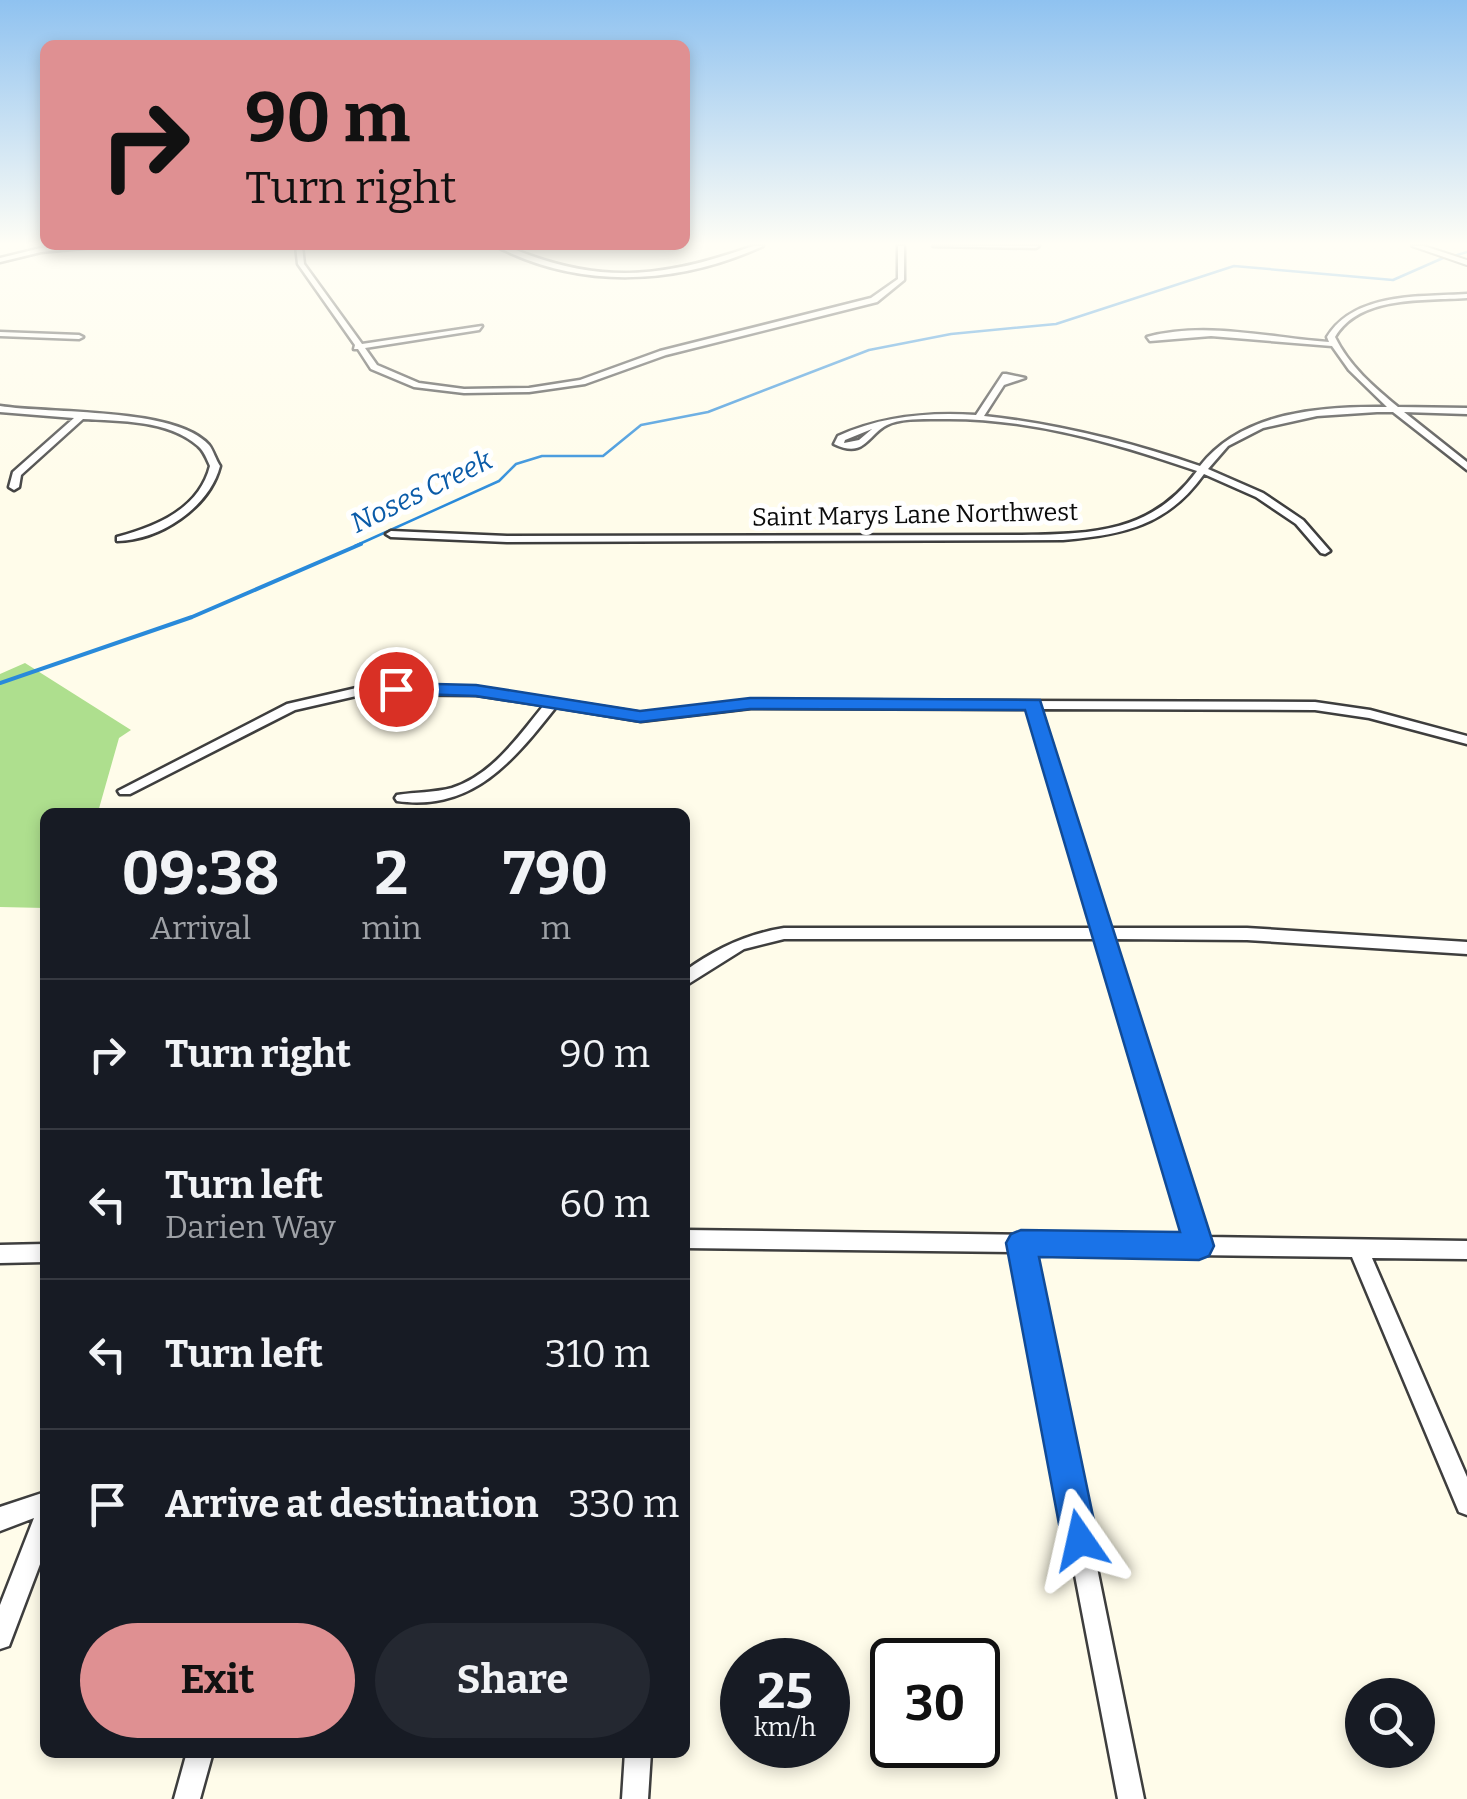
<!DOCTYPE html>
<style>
body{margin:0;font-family:Bitter,serif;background:#242831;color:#f1f3f6;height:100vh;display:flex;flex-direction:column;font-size:38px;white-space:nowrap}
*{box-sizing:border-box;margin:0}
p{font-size:32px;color:#9ea1a6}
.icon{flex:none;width:55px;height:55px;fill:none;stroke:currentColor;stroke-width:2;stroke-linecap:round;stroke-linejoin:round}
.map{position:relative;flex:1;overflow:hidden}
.side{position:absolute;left:40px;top:808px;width:650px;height:950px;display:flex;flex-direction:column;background:#171b24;border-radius:15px;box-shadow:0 5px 15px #0003}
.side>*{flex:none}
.banner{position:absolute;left:40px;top:40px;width:650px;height:210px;border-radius:15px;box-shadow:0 5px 15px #0003;background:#df9092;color:#111;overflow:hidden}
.controls{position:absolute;left:1345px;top:1678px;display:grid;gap:20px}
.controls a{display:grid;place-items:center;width:90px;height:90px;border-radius:50%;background:#171b24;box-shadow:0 5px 15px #0003;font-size:50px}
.speed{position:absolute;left:720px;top:1638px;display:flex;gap:20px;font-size:50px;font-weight:700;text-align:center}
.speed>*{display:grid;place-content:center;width:130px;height:130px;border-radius:50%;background:#171b24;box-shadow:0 5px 15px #0003;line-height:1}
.speed small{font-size:25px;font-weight:400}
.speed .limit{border:5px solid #111;border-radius:15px;background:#fff;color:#111}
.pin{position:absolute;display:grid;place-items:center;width:85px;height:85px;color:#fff;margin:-42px;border:5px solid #fff;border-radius:50%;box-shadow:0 2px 10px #0007}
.me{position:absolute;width:110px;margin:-55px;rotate:349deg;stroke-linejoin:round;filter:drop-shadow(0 0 8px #0008)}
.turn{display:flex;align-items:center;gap:35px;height:210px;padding:0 40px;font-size:45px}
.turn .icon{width:130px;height:130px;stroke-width:2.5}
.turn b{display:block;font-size:70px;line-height:85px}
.eta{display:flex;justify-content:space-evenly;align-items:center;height:170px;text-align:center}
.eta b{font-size:60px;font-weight:700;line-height:70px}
.primary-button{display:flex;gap:20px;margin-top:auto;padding:20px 40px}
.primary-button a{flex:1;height:115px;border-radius:60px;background:#df9092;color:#111;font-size:40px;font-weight:700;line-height:115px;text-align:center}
.primary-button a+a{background:#242831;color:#f1f3f6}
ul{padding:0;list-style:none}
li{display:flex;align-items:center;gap:30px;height:150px;padding:0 40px;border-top:2px solid #363941}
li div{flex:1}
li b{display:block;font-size:38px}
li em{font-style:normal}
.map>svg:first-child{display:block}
.forest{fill:#aedf8e}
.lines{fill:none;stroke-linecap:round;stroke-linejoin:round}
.stream-far1{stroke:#298ada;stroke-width:2.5}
.stream{stroke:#298ada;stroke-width:4}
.minor-casing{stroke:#3e3e3e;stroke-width:5}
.tertiary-casing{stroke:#3e3e3e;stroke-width:4}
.minor{fill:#fff;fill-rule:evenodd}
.tertiary{fill:#fff;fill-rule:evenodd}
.route{fill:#1a73e8;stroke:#114b97;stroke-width:2.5}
.labels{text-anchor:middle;stroke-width:10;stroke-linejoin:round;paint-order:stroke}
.far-street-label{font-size:25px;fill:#0b0b0b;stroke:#fff}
.far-water-label{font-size:28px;font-style:italic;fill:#0a5ba8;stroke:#fff}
</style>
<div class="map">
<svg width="1467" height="1799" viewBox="0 0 1467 1799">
<rect width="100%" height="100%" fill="#fffcea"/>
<!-- forest -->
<path class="forest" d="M25 663 131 730 119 738 98 812H45V908L0 907V674Z"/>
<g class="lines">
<!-- stream-far1 -->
<path class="stream-far1" d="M1454 256 1467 252
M355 546 499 481 516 464 542 456H603L641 425 708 412 869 350 951 334 1056 324 1234 266 1393 280 1443 258"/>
<!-- stream -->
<path class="stream" d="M0 683 192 617 361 544"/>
<!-- minor casing -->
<g class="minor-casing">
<path id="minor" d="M65 246H103L41 252 0 262V258L41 248Z
M296 246H302L304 264 362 344 482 326 479 330 365 348 377 365 419 383 464 389 529 388 580 380 660 351 871 298 898 279V246H904V280L877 302 666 355 585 384 529 392 464 393 414 387 371 369 358 349H354L355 345 298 264Z
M496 246H506C597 285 661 279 753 246H763C678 285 580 290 496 246Z
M933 246H1039L1036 248Z
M1467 294V298C1424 301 1360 295 1335 337 1349 366 1374 387 1398 407L1467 408V414L1404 412 1467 462V470L1393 412H1377L1317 416 1263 428 1228 446 1208 469 1263 493 1303 520 1330 551 1325 554 1321 553 1296 524 1256 497 1204 474C1168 525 1124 535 1063 540L507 542 391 537 386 534 391 531 507 536 1022 535C1092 534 1152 533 1197 471 1116 443 1027 417 940 419 925 419 901 418 887 425 867 435 865 459 834 444L838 436C882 416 928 412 976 415L1003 374H1006L1025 378 1004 385 984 416C1058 424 1130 442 1200 466 1243 411 1323 406 1387 407L1349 370 1332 346 1211 336 1150 341 1147 337C1206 321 1270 338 1329 342L1327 337C1355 292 1420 297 1467 294ZM872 429 859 440 844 443 845 440Z
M0 332 79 335 83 337 79 339 0 336Z
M0 406C50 414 176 407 209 445 213 450 216 460 220 466 209 508 160 540 117 541V537C157 526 199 509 210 466 207 459 204 451 198 446 169 420 119 421 83 419L21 475 19 487 14 490 9 487 13 472 74 418 0 412Z
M365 686 476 687 641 713 751 700 1315 702 1370 710 1467 736V744L1369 718 1315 710 1041 709 1109 928H1247L1467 942V954L1247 940 1113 939 1206 1237 1467 1241V1259L1372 1258 1467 1477V1515L1459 1512 1352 1257 1033 1253 1144 1799H1118L1013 1252 685 1248V1230L1187 1237 1097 939H784L744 949 685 986V971C715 949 746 934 784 928H1094L1028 709 751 708 641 721 556 707C514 760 473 812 397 801L395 798 397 795C415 792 434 793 452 788 492 775 518 737 544 705L476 695 365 694 295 710 130 794H120L118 791 287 704Z
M45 1244V1262L0 1263V1245Z
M45 1492V1551L9 1646 0 1649V1605L34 1518 0 1531V1507Z
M187 1752H213L200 1799H174Z
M625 1752H651L648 1799H622Z"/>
</g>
<!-- tertiary casing -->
<g class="tertiary-casing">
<path id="tertiary" d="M1412 246H1424L1467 260V265Z"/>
</g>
<!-- minor -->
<use href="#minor" class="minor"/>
<!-- tertiary -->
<use href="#tertiary" class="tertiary"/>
</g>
<!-- sky -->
<linearGradient id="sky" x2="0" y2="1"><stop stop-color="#8fc2f0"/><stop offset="0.49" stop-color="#fffef6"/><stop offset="1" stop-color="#fffef6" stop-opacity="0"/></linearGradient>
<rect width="1467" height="498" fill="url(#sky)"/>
<!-- route -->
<path class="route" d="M396 683 476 685 640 711 750 698 1040 700 1214 1246 1209 1256 1199 1260 1039 1257 1098 1540 1093 1552 1080 1557 1067 1552 1062 1540 1006 1243 1011 1234 1021 1230 1180 1232 1025 710 750 709 640 722 476 696 390 693 387 689Z"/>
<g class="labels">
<!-- far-street labels -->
<g class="far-street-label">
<text transform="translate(915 514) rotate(-1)" y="9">Saint Marys Lane Northwest</text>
</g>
<!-- far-water labels -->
<g class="far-water-label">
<text transform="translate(421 491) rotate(-26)" y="10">Noses Creek</text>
</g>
</g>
</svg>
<div class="controls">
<a><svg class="icon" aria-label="search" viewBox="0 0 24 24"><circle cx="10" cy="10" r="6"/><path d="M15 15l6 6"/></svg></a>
</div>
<div class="speed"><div>25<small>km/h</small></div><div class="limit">30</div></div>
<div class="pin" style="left:396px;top:689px;background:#d93025"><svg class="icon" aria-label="arrive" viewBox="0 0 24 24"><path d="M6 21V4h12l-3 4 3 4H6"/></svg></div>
<svg class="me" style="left:1080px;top:1540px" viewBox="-20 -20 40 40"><path d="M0-17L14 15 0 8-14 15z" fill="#1a73e8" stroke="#fff" stroke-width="4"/></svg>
<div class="banner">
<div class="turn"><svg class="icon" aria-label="right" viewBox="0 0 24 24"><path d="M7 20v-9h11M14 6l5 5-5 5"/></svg><div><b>90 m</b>Turn right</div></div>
</div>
<section class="side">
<div class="eta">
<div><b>09:38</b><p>Arrival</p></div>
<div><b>2</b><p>min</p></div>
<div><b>790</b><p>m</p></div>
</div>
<ul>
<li><svg class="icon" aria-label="right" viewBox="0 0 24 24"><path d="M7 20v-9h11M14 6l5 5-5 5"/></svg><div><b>Turn right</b></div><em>90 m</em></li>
<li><svg class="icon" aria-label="left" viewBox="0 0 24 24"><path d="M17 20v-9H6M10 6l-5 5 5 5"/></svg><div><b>Turn left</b><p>Darien Way</p></div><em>60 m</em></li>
<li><svg class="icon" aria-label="left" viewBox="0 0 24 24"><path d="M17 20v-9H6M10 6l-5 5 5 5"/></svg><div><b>Turn left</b></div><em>310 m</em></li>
<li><svg class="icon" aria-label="arrive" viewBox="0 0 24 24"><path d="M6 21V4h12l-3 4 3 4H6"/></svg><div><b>Arrive at destination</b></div><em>330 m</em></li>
</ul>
<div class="primary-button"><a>Exit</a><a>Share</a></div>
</section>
</div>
